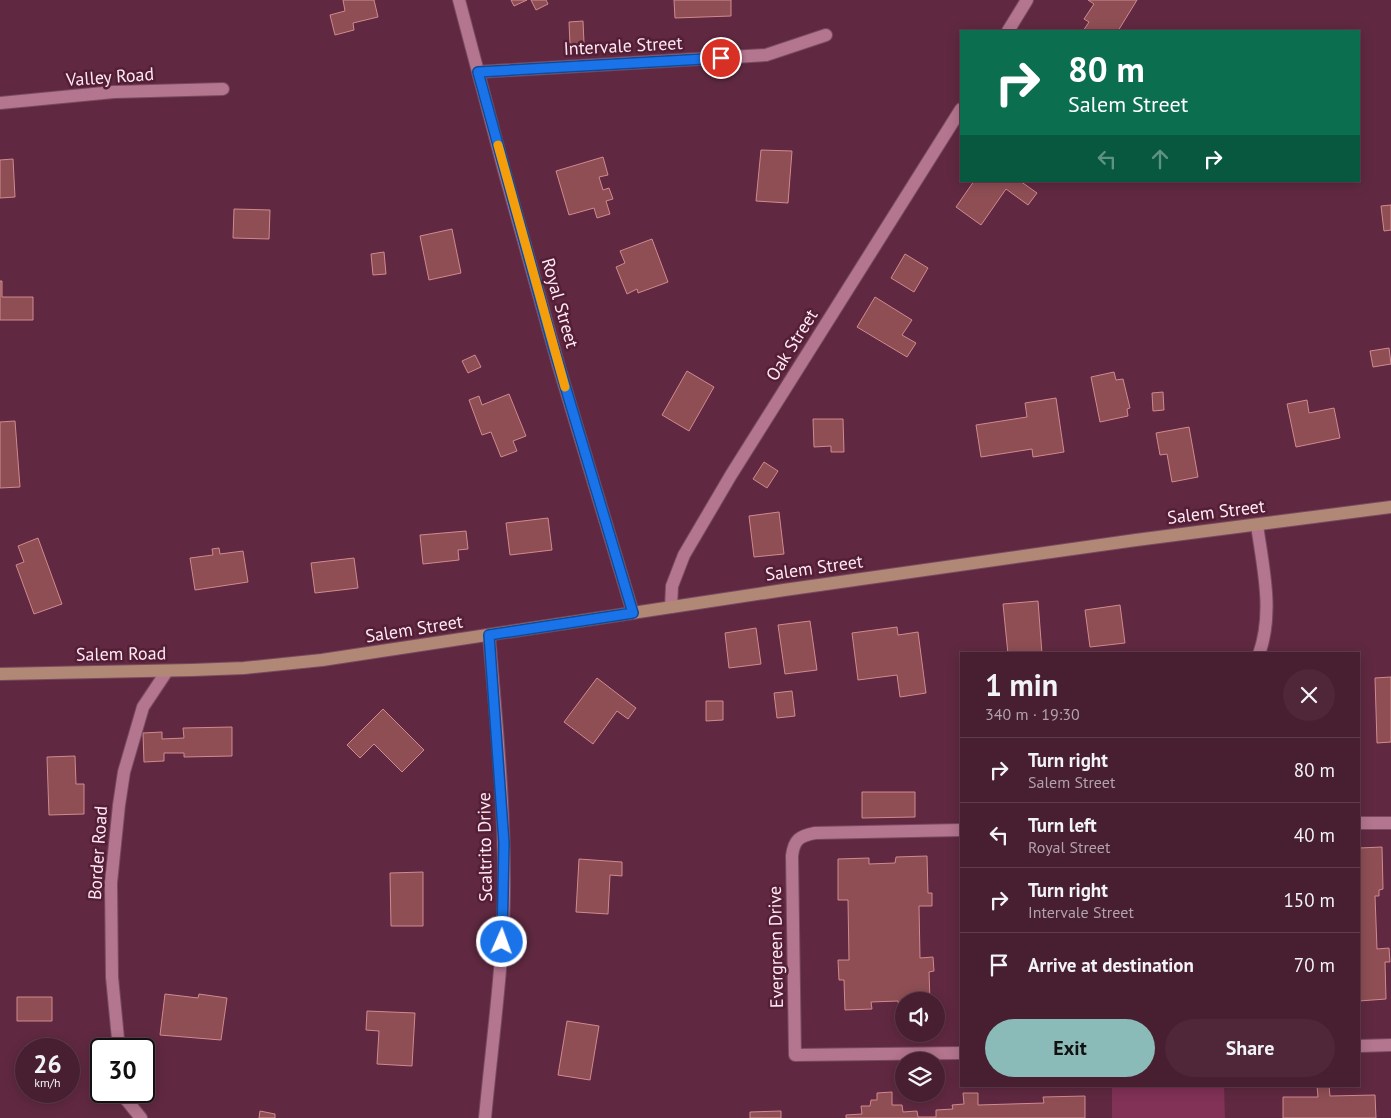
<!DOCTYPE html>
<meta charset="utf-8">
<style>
body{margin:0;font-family:"PT Sans",sans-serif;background:#4f2739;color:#f1f3f6;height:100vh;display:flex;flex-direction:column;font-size:19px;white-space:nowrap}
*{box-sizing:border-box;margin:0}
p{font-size:16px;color:#b1a2ab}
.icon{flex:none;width:28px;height:28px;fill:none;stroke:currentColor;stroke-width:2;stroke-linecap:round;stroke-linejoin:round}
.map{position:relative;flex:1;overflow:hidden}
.sheet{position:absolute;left:960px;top:652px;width:400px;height:435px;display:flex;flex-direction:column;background:#481f31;border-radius:0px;box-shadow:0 2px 12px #0003,0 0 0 1px #603d4d}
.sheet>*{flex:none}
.banner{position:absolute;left:960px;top:30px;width:400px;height:152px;border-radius:0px;box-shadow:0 2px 12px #0003,0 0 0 1px #603d4d;background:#0b6e4f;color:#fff;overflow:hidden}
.fabs{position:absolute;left:895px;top:992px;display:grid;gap:10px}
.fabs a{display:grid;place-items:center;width:50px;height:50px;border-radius:50%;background:#481f31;box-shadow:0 2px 12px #0003,0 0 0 1px #603d4d;font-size:25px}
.speed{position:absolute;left:15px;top:1038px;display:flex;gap:10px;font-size:25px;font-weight:700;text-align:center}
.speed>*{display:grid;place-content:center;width:65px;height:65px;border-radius:50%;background:#481f31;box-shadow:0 2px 12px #0003,0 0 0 1px #603d4d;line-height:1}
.speed small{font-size:12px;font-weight:400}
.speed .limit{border:2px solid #111;border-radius:8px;background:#fff;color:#111}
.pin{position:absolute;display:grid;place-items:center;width:42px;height:42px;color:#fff;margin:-21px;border:2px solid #fff;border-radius:50%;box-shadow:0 1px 5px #0007}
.me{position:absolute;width:55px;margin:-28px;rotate:2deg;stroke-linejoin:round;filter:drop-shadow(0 0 4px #0008)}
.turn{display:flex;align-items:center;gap:18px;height:105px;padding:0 25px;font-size:22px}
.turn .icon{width:65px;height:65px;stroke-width:2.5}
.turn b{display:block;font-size:35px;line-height:42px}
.lanes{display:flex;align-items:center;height:48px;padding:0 25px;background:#0003;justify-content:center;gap:25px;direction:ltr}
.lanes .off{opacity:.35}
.round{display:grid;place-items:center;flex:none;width:52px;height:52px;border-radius:26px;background:#4f2739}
.headline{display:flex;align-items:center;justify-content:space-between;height:85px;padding:0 25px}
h1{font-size:30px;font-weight:700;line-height:38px}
.primary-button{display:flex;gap:10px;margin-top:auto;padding:10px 25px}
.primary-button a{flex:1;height:58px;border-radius:30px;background:#8bbbb9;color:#111;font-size:20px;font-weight:700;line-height:58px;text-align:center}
.primary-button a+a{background:#4f2739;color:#f1f3f6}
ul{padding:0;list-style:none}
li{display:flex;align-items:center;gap:15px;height:65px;padding:0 25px;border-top:1px solid #603d4d}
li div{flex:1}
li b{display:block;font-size:19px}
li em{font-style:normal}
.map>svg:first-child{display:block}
.green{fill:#823157}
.building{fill:#8e4e54;stroke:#d08a8f}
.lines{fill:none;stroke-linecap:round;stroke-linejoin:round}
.street-casing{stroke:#784b60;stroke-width:14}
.secondary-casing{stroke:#784b60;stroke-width:14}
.street{stroke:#b4758e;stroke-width:12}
.secondary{stroke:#b18876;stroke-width:12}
.route-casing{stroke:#114b97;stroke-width:12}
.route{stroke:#1a73e8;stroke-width:9}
.slow{stroke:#f59e0b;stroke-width:9}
.labels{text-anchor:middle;stroke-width:5;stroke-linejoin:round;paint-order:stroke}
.street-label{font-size:18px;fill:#ffe9f1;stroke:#541e37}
</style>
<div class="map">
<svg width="1391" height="1118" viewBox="0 0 1391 1118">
<rect width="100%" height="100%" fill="#602941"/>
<!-- green -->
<path class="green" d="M1112 1086H1224L1225 1118H1112Z"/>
<!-- building -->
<path class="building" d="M343 0H374L378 17 353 23 354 30 335 35 330 15 345 11Z
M511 0H527L514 6Z
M531 0H546L548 4 536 10Z
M674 0H731V16L675 18Z
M1088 0H1137L1118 31H1083L1089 22 1084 19 1094 4Z
M583 21 584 43 570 44 569 22Z
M761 150 792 151 788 203 756 201Z
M603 157 608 175 599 177 603 190 609 188 613 199 606 201 610 214 597 218 594 208 569 215 556 171Z
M13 159 15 197 0 198V160Z
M974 181H1020L1037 193 1028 205 1006 189 981 225 956 207Z
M1391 205V230L1384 231 1381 206Z
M234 209 270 210 269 239 233 238Z
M452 229 461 273 429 280 420 236Z
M652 239 668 282 638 293 637 289 627 294 616 267 625 263 620 251Z
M384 252 386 274 373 275 371 254Z
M905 254 928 268 914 292 891 278Z
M0 281H2V297H33V320H0Z
M875 297 912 320 902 335 916 343 907 357 857 327Z
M1389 348 1391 364 1373 367 1370 351Z
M475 355 481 367 468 373 462 361Z
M687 371 714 387 689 431 662 415Z
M1114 372 1116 380 1123 379 1130 408 1127 409 1128 416 1100 422 1091 377Z
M1163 392 1164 410 1153 411 1152 393Z
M509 394 526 436 513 441 517 451 501 457 491 432 482 435 469 400 479 396 482 405Z
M1056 398 1064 452 1033 457 1032 449 981 457 976 425 1027 417 1025 403Z
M1307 400 1309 413 1334 408 1340 438 1296 447 1287 404Z
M813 419H843L844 452H831V446L814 447Z
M15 421 20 487 0 488V422Z
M1189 427 1198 477 1172 482 1167 454 1160 455 1156 433Z
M764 462 778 471 767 488 753 479Z
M779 512 784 554 754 557 749 516Z
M548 518 552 550 510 555 506 523Z
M466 531 468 549 458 550 459 560 423 564 420 535Z
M38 538 62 604 34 614 16 565 24 562 18 546Z
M219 548 220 554 243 551 248 582 195 590 190 558 213 555 212 549Z
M354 558 358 588 315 593 311 563Z
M1038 601 1042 654H1008L1003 604Z
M1120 605 1125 643 1090 647 1085 610Z
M810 621 817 670 785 674 778 625Z
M897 627 898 635 918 632 926 693 900 697 897 675 858 680 852 633Z
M756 628 761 664 729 668 725 633Z
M1391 677V742L1377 743 1375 678Z
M597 678 636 708 628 719 617 711 593 744 564 722Z
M792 691 795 716 777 718 774 693Z
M706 701H723V720L706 721Z
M383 709 424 750 402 772 374 744 360 758 347 745Z
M232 727V756L184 757V753H164V761L144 762 143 733 162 732V739L184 738 183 728Z
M75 756 76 784H84V814L49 815 47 757Z
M862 792H915V817L862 818Z
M1382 847 1383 889 1379 890V896H1375L1377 949 1389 948 1390 962H1385L1386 999 1359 1001V848Z
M927 856 928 893H932V906H919L920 958 933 957 934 971 929 972 930 1001H904V1007H899L898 1001 871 1002 872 1009 845 1010 844 980H839L838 960H849L848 900H838V859L869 858V864L895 863 896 857Z
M579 859 622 862V876L610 875 608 914 576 912Z
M423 872V926H391L390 873Z
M165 994 198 998 199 994 227 998 221 1040 160 1035Z
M17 997H52V1021H17Z
M367 1011 415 1013 412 1066 377 1064 379 1031 366 1030Z
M567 1021 599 1026 590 1080 558 1075Z
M1317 1086H1329L1330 1096 1375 1095 1376 1118H1283V1097H1318Z
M892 1092V1105H902L903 1112 917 1111 918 1117H936V1110L953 1109 952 1105 964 1104 963 1093H978V1105L1044 1103 1043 1097 1085 1096V1118H846V1115L862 1114 861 1106H870L871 1100H877V1093Z
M260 1111 275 1114V1118H259Z
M781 1111V1118H750V1112Z"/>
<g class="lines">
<!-- street casing -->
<g class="street-casing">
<path id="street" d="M459 0 504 170 559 367 633 613
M1008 31 1027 0
M478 72 766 55 826 35
M0 103 114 92 223 89
M1257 525C1263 568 1274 612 1259 654
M671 607 672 586 684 555 731 475 961 109
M1359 823H1391
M961 830 815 833C800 836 794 839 792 856L795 1055 961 1053
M1359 1046 1391 1045
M119 1049 112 977 111 883 119 805 124 772 143 707 167 671
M123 1091 124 1097 141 1118
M485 1118C492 1043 503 967 504 892 505 806 496 720 489 635"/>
</g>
<!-- secondary casing -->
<g class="secondary-casing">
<path id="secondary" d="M0 674 192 670 244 668 322 660 784 590 1136 540 1391 507"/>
</g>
<!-- street -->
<use href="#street" class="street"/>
<!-- secondary -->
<use href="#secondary" class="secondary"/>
</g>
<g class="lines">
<!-- route casing -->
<g class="route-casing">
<path id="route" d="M502 942 504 843 489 635 633 613 554 349 478 72 721 58"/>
</g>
<!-- route -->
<use href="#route" class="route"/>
<!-- slow -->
<path class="slow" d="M498 145 565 387"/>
</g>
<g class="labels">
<!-- street labels -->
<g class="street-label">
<text transform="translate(623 46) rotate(-3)" y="6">Intervale Street</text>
<text transform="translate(110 77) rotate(-4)" y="6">Valley Road</text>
<text transform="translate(560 303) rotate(74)" y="6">Royal Street</text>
<text transform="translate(792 345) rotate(-58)" y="6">Oak Street</text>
<text transform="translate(1216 512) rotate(-7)" y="6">Salem Street</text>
<text transform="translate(814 568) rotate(-8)" y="6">Salem Street</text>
<text transform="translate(414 629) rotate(-9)" y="6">Salem Street</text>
<text transform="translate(121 654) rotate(-1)" y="6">Salem Road</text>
<text transform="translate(485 847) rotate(-91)" y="6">Scaltrito Drive</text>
<text transform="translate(98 853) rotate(-86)" y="6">Border Road</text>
<text transform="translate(776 947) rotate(-91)" y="6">Evergreen Drive</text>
</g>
</g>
</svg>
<div class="fabs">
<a><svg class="icon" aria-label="sound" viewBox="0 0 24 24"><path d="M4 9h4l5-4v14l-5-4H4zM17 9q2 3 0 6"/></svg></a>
<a><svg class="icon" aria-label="layers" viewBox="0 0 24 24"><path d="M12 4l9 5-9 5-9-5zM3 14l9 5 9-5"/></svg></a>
</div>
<div class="speed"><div>26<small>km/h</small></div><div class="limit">30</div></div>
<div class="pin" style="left:721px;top:58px;background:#d93025"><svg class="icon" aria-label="arrive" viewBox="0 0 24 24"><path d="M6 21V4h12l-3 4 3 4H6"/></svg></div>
<svg class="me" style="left:502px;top:942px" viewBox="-20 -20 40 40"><circle r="17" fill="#1a73e8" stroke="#fff" stroke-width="3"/><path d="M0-11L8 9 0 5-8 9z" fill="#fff"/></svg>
<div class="banner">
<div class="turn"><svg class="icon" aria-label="right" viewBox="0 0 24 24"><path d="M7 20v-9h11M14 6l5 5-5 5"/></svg><div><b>80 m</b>Salem Street</div></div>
<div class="lanes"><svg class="icon off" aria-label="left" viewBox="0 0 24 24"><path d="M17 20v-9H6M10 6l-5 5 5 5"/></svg><svg class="icon off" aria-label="ahead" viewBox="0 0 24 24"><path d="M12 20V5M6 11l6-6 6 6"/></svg><svg class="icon" aria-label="right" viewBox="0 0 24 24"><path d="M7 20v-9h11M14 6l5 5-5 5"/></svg></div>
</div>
<section class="sheet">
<div class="headline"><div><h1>1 min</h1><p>340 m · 19:30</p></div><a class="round"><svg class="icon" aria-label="close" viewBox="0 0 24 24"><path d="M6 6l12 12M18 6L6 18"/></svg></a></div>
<ul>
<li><svg class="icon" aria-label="right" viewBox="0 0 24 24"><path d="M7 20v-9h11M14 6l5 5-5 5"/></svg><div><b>Turn right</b><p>Salem Street</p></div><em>80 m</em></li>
<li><svg class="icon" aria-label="left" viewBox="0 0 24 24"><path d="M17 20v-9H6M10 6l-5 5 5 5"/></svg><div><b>Turn left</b><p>Royal Street</p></div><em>40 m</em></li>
<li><svg class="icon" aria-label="right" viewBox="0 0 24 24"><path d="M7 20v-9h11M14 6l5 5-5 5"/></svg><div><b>Turn right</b><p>Intervale Street</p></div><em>150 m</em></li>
<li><svg class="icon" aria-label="arrive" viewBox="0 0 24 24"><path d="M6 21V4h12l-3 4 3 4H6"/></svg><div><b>Arrive at destination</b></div><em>70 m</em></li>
</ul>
<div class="primary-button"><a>Exit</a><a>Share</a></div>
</section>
</div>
